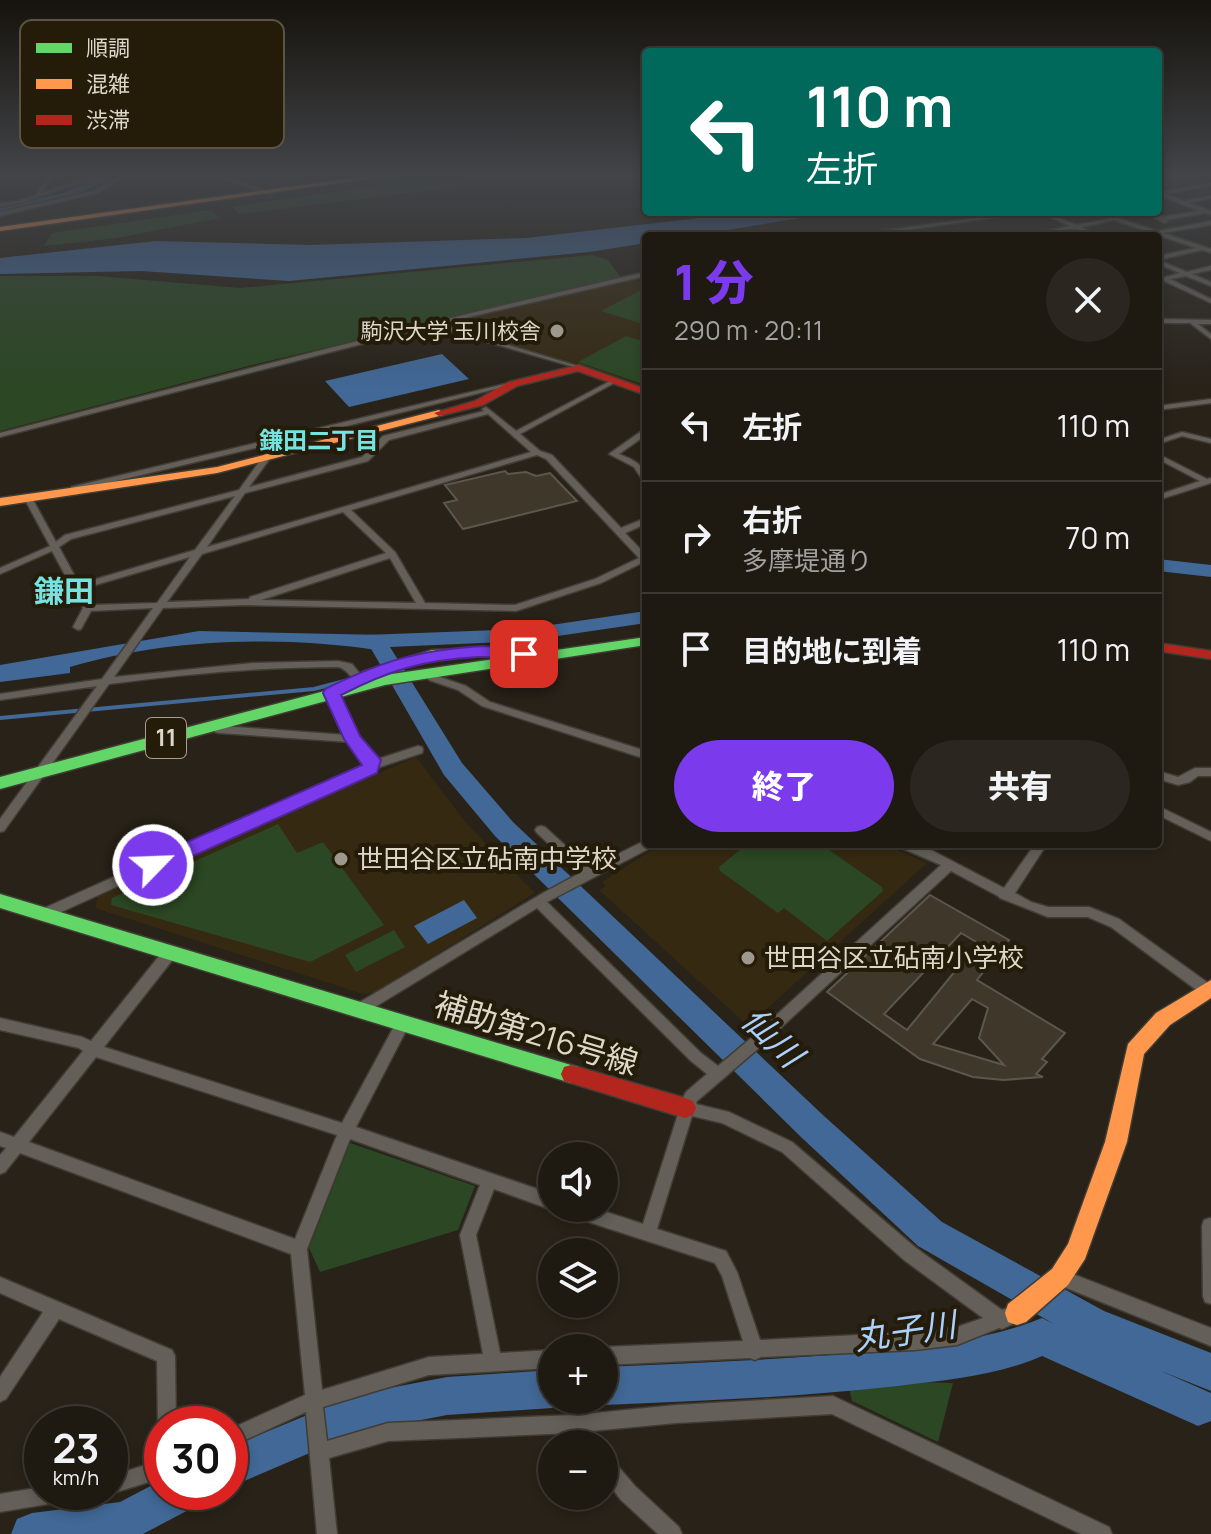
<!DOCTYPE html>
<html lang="ja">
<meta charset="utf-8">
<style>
body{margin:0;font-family:Manrope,"Noto Sans JP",sans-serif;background:#2b2720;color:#f1f3f6;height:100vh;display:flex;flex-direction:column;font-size:30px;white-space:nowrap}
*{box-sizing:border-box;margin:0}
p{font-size:26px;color:#a1a19f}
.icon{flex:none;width:44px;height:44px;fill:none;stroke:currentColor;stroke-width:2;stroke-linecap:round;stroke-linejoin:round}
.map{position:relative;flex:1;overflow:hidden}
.side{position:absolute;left:642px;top:232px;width:520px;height:616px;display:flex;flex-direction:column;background:#1e1a12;border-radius:8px;box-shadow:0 4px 12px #0003,0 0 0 2px #3c3832}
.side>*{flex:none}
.banner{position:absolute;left:642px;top:48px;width:520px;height:168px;border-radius:8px;box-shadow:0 4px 12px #0003,0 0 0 2px #3c3832;background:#00695c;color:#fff;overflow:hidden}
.buttons{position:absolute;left:538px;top:1142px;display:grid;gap:16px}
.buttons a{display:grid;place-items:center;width:80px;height:80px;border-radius:50%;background:#1e1a12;box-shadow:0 4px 12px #0003,0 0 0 2px #3c3832;font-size:40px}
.speed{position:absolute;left:24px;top:1406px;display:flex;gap:16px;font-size:40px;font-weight:700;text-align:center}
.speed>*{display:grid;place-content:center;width:104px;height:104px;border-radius:50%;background:#1e1a12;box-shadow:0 4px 12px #0003,0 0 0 2px #3c3832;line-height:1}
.speed small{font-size:20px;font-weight:400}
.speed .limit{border:12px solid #d22;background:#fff;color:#111}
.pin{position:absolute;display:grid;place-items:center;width:68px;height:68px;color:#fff;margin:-34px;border-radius:16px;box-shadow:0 4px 12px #0006}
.me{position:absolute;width:88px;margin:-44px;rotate:66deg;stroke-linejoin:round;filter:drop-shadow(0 0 6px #0008)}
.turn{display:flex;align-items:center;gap:28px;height:168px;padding:0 32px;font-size:36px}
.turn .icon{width:104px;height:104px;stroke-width:2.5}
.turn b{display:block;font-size:56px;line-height:68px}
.round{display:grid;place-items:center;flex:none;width:84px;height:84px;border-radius:42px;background:#2b2720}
.summary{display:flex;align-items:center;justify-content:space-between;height:136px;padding:0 32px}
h1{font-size:48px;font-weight:800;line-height:60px;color:#7c3aed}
.action{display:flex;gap:16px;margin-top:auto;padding:16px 32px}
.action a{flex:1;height:92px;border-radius:48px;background:#7c3aed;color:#fff;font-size:32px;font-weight:800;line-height:92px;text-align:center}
.action a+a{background:#2b2720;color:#f1f3f6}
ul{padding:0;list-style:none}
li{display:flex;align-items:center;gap:24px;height:112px;padding:0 32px;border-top:2px solid #3c3832}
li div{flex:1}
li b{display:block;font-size:30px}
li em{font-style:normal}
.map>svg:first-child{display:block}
.built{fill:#352911}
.green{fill:#2b4723}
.water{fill:#416896}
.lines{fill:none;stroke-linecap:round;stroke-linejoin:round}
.stream{stroke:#416896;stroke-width:4}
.river{fill:#416896;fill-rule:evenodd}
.building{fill:#3f382a;stroke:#5c574e;stroke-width:2;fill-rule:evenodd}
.street-casing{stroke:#413d35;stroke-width:3}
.fast-casing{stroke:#413d35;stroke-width:3}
.slow-casing{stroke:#413d35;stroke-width:3}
.jam-casing{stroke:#413d35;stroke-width:3}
.street{fill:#646059;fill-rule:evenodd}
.fast{fill:#63d668;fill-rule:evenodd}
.slow{fill:#ff974d;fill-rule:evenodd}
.jam{fill:#b3261e;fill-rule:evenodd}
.route{fill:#7c3aed;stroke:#51269a;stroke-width:2}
.poi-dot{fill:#9e988c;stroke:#241b08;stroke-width:3}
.labels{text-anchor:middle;stroke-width:8;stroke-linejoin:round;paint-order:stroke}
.far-poi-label{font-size:22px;fill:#ddd7cb;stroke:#241b08;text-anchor:end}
.far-neighbourhood-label{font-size:24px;font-weight:bold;fill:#77e3e0;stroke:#241b08}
.shield{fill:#241b08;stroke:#a69f90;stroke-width:2}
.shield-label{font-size:24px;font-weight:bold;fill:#ddd7cb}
.poi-label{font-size:26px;fill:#ddd7cb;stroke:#241b08;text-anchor:start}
.quarter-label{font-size:30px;font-weight:bold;fill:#77e3e0;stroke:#241b08}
.near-street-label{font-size:32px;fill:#ddd7cb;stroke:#241b08}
.near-water-label{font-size:34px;font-style:italic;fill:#aad0fd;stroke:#241b08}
.key{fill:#241b08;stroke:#5c5342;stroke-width:2}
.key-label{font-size:22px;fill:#ddd7cb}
</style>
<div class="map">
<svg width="1211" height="1534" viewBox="0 0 1211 1534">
<rect width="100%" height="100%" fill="#282218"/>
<!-- built -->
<path class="built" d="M630 279 646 283V387L489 337 445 326 457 323 454 320Z
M416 757 467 824 535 893 374 993 363 994 95 908 98 895Z
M661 844H871L889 846 927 863 748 1026 599 890 606 886 602 882Z"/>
<!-- green -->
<path class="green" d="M452 175 465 186 240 214 232 207Z
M211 210 220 218 117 238 44 246 52 233Z
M592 255 608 260 621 278 248 366 0 431V276H98L240 288Z
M645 288 646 325 601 311Z
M626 336 646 342V385L578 362Z
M278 824 297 853 323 842 384 925 310 962 111 905 112 898Z
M747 844 825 847 882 887 883 891 827 941 784 908 778 913 720 871 719 867Z
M394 930 405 947 356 972 345 955Z
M350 1143 475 1186 458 1230 320 1272 309 1248Z
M847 1380 953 1383 938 1442 852 1401Z"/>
<!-- water -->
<path class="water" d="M752 212H837L691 236H646V243L589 252 289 281 141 271 0 274V258L156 241 310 245 526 238Z
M442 354 469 379 349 407 325 381Z
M199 631 384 635 376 650C282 635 162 639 70 667V673L0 682V665Z
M464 900 477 918 428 944 414 926Z"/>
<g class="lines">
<!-- stream -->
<path class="stream" d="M0 718 314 689 356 678"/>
<!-- river -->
<path class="river" d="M108 173H122L70 198 0 213V207L63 193Z
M1158 559 1211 565V577L1158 571Z
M646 611V623L524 641 390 647 462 763 513 822 824 1116 942 1222 1104 1311 1211 1353V1391L1161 1371 1211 1393V1421L1198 1426 1042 1356C997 1376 946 1380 898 1386 800 1397 702 1401 604 1405L592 1400H604V1367C700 1362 796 1360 892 1349 943 1343 994 1338 1042 1318L1054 1324 918 1246 802 1138 495 836 444 775 370 647 359 646 355 641 366 635 524 629Z
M552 1370V1400H567L552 1408 447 1415 359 1432 230 1487V1447L358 1394 447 1377Z
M162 1480V1492H202L196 1506 143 1534H11L17 1519 32 1513 120 1502Z"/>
</g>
<!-- building -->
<path class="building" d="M505 471 508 474 526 472 536 476 550 473 577 501 463 529 444 503 457 500 445 485Z
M930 895 1009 940 977 980 1065 1033 1042 1059 1047 1062 1036 1074 1043 1077 1003 1080 973 1077 920 1059 827 992ZM961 933 978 943 907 1030 884 1014ZM972 999 988 1008 979 1038 1004 1065 933 1044Z"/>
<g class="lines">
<!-- street casing -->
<g class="street-casing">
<path id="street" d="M102 173H110L21 203 0 207V203L18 201 36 195 48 175 52 176 42 193Z
M124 173H130L97 193 0 216V212L93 191Z
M161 173 228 178 273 193 269 194 227 180Z
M1211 183V185L1166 194 1184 201 1211 196V198L1189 203 1211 211V215L1205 213 1166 220 1168 221 1165 223 1140 212H1147L1161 217 1200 211 1158 195V193Z
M1019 212H1034L862 236H847Z
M1038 212H1045L1076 225 1109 219 1091 212H1099L1205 247 1211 249V253L1202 250 1158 260V256L1196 248 1114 220 1081 227 1100 236C1090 236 1083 229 1074 229 1063 228 1043 236 1028 236L1070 226Z
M1211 221V225L1162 233 1159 231Z
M1158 260 1187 272 1211 266V270L1192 274 1211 282V286L1186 276 1170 279 1211 299V303L1162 280V278L1180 273 1158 264Z
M646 272V276L439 324 581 367V369L432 326 0 437V433C215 377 430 321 646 272Z
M1158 319 1211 320V324H1198L1211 334V339L1190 323H1158Z
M614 379 617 381 616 382 520 434 540 451 552 455 621 528 646 518V524L625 533 646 555V561L601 583 516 611 245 605 163 608 114 677 253 663 338 661 352 664 364 679 359 682C350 679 348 669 338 667 261 667 185 674 109 684L4 831 0 832V819L97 686 0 700V694L102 679 153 608 91 611 81 629 78 630 73 627 83 608 52 551 0 574V568L50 546 24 498 25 496H31L32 498 56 542 65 535 239 490 272 444 74 491H71V487L513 382 516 384 282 442 249 487 362 457 383 436 484 411 482 409 486 407 516 431ZM488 414 531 452 207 547 245 493 368 461 389 440ZM537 455 546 459 639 558 595 579 515 605 425 603 395 552 351 510ZM235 496 195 550 79 584 59 547 71 539ZM343 512 386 553 250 597 249 599 167 602 202 554ZM190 557 157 603 91 605 82 589ZM390 558 416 603 261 600Z
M1211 399V403L1158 410V406Z
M643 430H646V435L619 454C633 460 646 464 646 481H643L634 467 609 454Z
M1182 432 1211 439V443L1182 436 1158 444V440Z
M1158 454 1207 479 1211 478V483L1158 500V495L1200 481 1158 459Z
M428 669 432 670 437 676 466 686 490 702 646 751V759L482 706 458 690 429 680 423 672Z
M331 690 336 693 358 738 375 760 418 746 422 747 423 750 422 753 377 768 48 918 44 919 40 918 38 914 40 910 366 764 350 742 219 733 215 732 212 724 217 720 221 722 223 726 346 735 326 693Z
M1195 768H1211V776H1198L1190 782 1178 785 1158 779V771L1178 777Z
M1158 806 1211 832V841L1158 815Z
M541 826 545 827 590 868 646 840V844H654L652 847 547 902 701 1053 718 1066 750 1039 941 865 899 847 897 844H915L933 851 1004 888 1035 844H1047L1015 893 1031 902 1048 907H1089L1119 919 1211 985V994L1207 996 1202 994 1111 927 1088 917H1048L1000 898 998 896 951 871 760 1047 697 1101 696 1104 729 1112 792 1142 916 1248 1002 1310 1017 1305 1023 1307 1025 1313 1023 1319 1002 1329 999 1328 957 1345 915 1350 761 1357 755 1360 750 1358 604 1365V1348H603L604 1347 743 1341 722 1276 715 1263 570 1216 564 1213 562 1208H594L643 1224 679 1111 678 1108 686 1092 707 1074 691 1061 537 908 365 1013 360 1015 355 1013 353 1009 355 1005 543 893 580 873 537 833 535 830 537 827ZM692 1116 722 1123 782 1152 904 1260 983 1318 957 1327 915 1332 760 1340 737 1272 726 1251 657 1229Z
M169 949 174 950 175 954 174 958 104 1047 342 1123 398 1019 403 1017 408 1019 410 1023 356 1127 552 1194V1208H556L552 1210 494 1189 476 1235 500 1353 552 1350V1368L429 1375 323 1407 327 1441 388 1423 575 1415 676 1405 833 1396 1109 1527 1112 1534H1081L832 1414 676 1423 591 1431 598 1444H578L571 1433 388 1441 329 1458 337 1534H317L306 1412 230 1447V1429L305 1395 291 1254 20 1153 5 1172 0 1174V1155L6 1148 0 1146V1132L14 1137 83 1051 79 1048 0 1030V1018L82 1037 91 1041 164 950ZM96 1057 337 1135 295 1239 29 1142ZM350 1139 480 1185 460 1235 483 1354 429 1357 322 1390 307 1249Z
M1210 1218H1211V1304L1205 1302 1203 1296 1202 1226 1204 1220Z
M1060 1269 1211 1328V1346L1054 1283 1052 1277 1054 1271Z
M0 1277 172 1350 175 1356 176 1424H162V1431L158 1424 157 1361 59 1319 6 1399 0 1402V1377L43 1312 0 1293Z
M604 1454 610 1457 635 1486 679 1527 682 1534H658L621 1500 604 1478Z
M162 1460V1478L110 1494 104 1492H110V1476Z
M42 1487V1492H75L73 1499 66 1501 0 1512V1494Z"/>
</g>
<!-- fast casing -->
<g class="fast-casing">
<path id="fast" d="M646 637V645L385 685 0 789V777L385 675Z
M494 648 501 652 499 655 433 658 367 680 360 675 362 672 432 650Z
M0 894 571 1065 578 1067 581 1074 578 1081 571 1083 0 908Z"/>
</g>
<!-- slow casing -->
<g class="slow-casing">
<path id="slow" d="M389 173H410L0 231V227Z
M439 410 444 413 443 415 217 473 0 506V498L217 467Z
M1211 980V998L1170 1025 1144 1054 1127 1142 1085 1259 1068 1285 1026 1322 1017 1325 1008 1322 1005 1313 1008 1304 1052 1269 1068 1244 1105 1142 1128 1044 1156 1013Z"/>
</g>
<!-- jam casing -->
<g class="jam-casing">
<path id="jam" d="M579 365 646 389V395L578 371 517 386 483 405 439 416 434 413 475 401 509 382Z
M1158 643 1211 651V659L1158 651Z
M571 1065 685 1098 693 1101 696 1108 693 1115 685 1118 571 1083 564 1081 561 1074 564 1067Z"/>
</g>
<!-- street -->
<use href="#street" class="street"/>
<!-- fast -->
<use href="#fast" class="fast"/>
<!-- slow -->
<use href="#slow" class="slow"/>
<!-- jam -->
<use href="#jam" class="jam"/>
</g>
<!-- sky -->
<linearGradient id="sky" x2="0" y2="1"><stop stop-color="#16130d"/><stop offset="0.45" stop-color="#424448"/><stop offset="1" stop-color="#424448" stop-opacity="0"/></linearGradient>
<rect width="1211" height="388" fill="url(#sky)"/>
<!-- route -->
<path class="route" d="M484 646 524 649 532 654C521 664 494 656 478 657 423 660 390 670 341 695L360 736 381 760 377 773 160 871H146L143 865 146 860 362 765 344 739 323 693 325 689C384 660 419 650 484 646Z"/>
<!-- markers -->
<g class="poi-dot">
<circle cx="557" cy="331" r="8"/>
<circle cx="341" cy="859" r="8"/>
<circle cx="748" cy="958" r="8"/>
</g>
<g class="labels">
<!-- far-poi labels -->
<g class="far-poi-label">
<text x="541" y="339">駒沢大学 玉川校舎</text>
</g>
<!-- far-neighbourhood labels -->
<g class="far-neighbourhood-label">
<text x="319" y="449">鎌田二丁目</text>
</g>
<!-- shield labels -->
<rect class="shield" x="146" y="718" width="40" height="40" rx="6"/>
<g class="shield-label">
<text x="166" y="746">11</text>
</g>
<!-- poi labels -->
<g class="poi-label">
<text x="357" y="868">世田谷区立砧南中学校</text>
<text x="764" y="967">世田谷区立砧南小学校</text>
</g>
<!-- quarter labels -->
<g class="quarter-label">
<text x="64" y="602">鎌田</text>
</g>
<!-- near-street labels -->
<g class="near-street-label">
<text transform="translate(536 1034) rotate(17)" y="11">補助第216号線</text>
</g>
<!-- near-water labels -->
<g class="near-water-label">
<text transform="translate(772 1037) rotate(44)" y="12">仙川</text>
<text transform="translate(905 1331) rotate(-8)" y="12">丸子川</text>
</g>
</g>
<!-- legend -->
<rect x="20" y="20" width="264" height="128" rx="12" class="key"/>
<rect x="36" y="43" width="36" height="10" fill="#63d668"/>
<rect x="36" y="79" width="36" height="10" fill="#ff974d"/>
<rect x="36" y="115" width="36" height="10" fill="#b3261e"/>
<g class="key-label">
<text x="86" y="56">順調</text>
<text x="86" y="92">混雑</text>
<text x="86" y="128">渋滞</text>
</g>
</svg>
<div class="buttons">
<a><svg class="icon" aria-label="sound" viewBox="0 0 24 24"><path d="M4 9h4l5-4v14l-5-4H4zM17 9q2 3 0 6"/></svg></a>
<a><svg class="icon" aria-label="layers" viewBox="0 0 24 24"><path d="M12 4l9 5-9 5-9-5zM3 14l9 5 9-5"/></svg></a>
<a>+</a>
<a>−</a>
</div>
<div class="speed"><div>23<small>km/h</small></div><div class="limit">30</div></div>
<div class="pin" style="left:524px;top:654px;background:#d93025"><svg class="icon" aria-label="arrive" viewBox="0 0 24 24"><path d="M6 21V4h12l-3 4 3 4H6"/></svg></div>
<svg class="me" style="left:153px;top:865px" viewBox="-20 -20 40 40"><circle r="17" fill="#7c3aed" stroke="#fff" stroke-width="3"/><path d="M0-11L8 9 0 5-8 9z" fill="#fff"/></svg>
<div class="banner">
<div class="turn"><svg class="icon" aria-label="left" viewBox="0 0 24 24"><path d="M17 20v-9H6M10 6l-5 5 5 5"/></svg><div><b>110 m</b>左折</div></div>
</div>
<section class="side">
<div class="summary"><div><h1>1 分</h1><p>290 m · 20:11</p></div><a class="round"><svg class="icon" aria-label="close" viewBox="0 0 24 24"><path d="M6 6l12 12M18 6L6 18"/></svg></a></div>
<ul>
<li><svg class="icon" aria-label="left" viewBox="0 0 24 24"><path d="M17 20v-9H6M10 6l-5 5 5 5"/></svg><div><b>左折</b></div><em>110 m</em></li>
<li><svg class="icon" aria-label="right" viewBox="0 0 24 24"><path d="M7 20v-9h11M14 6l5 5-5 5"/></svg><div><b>右折</b><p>多摩堤通り</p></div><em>70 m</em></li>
<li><svg class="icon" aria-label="arrive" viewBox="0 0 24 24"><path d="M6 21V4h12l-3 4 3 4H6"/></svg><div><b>目的地に到着</b></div><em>110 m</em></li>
</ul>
<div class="action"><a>終了</a><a>共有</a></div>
</section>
</div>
